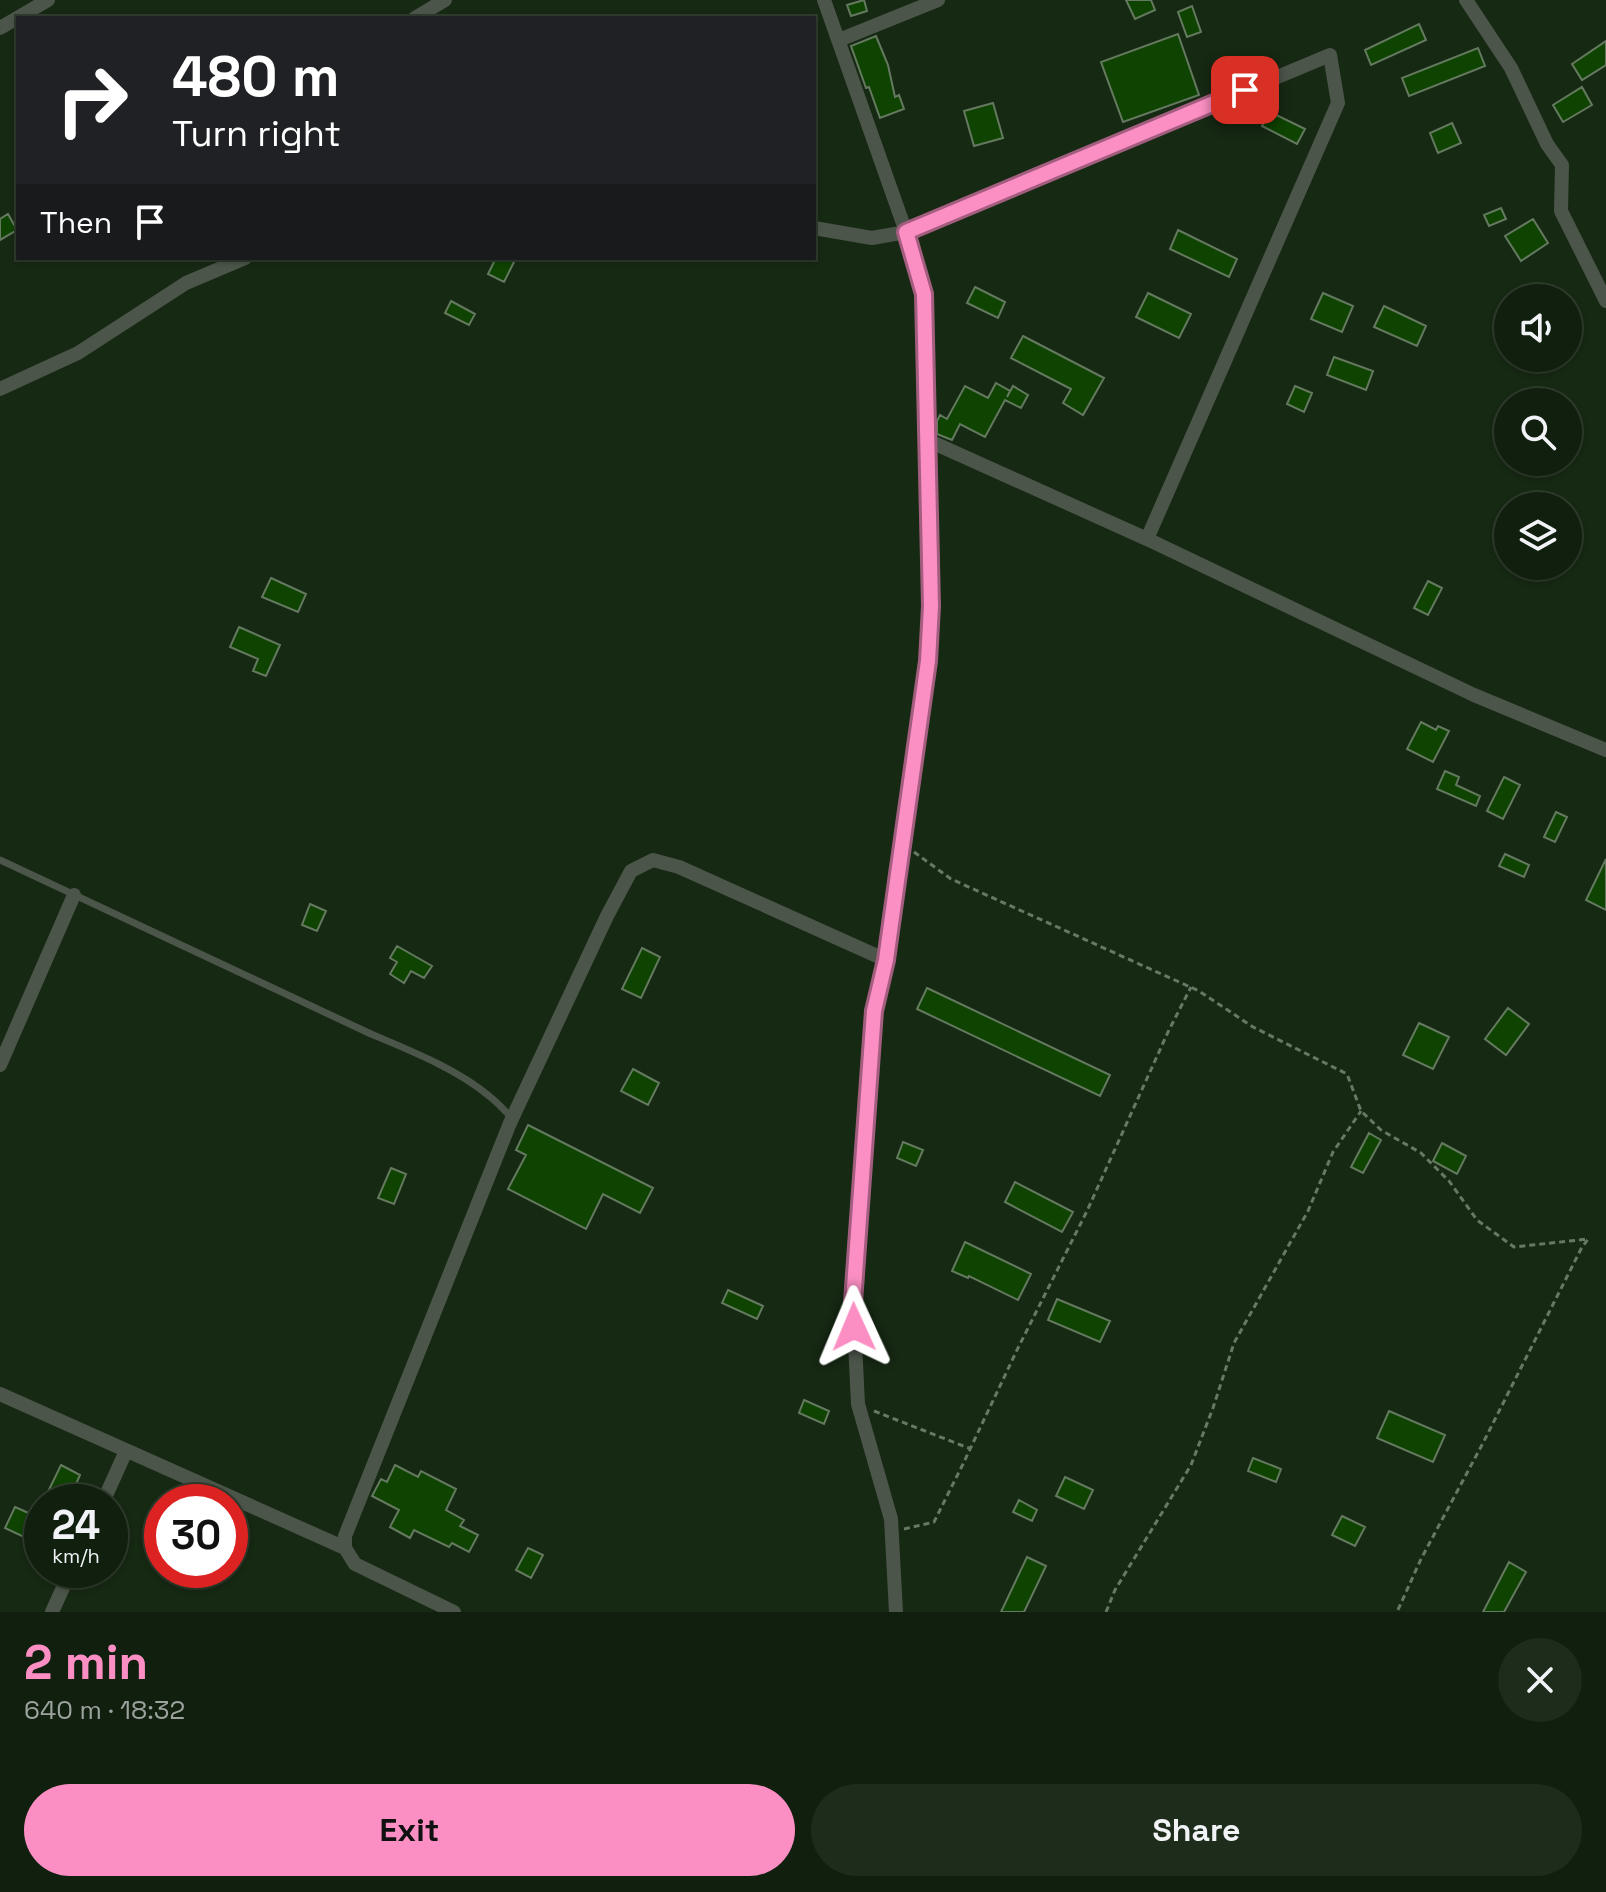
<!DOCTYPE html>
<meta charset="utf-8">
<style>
body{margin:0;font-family:"Space Grotesk",sans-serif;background:#1e2c1c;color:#f1f3f6;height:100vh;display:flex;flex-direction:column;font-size:30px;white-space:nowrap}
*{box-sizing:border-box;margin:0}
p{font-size:26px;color:#9ca29e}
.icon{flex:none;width:44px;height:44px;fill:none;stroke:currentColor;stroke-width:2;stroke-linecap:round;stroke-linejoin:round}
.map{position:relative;height:1612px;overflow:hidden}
.side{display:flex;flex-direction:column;background:#101f0e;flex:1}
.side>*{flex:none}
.guide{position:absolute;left:16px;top:16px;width:800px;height:244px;border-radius:0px;box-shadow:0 2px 6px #0004,0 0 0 2px #303d2e;background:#202124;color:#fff;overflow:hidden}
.buttons{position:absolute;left:1494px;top:284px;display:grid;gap:16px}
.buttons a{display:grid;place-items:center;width:88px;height:88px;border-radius:50%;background:#101f0e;box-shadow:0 2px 6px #0004,0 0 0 2px #303d2e;font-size:40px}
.speed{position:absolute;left:24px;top:1484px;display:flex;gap:16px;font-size:40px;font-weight:700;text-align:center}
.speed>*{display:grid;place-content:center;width:104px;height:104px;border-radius:50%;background:#101f0e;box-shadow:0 2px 6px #0004,0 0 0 2px #303d2e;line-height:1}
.speed small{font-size:20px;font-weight:400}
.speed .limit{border:12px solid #d22;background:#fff;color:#111}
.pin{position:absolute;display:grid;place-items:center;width:68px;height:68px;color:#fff;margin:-34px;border-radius:16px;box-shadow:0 4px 12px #0006}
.me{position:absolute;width:88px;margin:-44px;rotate:359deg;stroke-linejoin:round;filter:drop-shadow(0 0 6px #0008)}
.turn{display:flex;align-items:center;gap:28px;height:168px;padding:0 24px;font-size:36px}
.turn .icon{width:104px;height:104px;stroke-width:2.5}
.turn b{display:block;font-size:56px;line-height:68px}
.then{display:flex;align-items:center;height:76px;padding:0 24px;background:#0003;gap:16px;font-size:30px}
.round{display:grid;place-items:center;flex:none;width:84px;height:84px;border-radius:42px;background:#1e2c1c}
.head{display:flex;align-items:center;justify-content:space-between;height:136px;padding:0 24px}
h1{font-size:48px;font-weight:800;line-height:60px;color:#fb8fc3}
.primary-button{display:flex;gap:16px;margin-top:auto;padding:16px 24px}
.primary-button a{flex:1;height:92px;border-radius:48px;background:#fb8fc3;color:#111;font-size:32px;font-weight:800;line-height:92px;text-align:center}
.primary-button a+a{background:#1e2c1c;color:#f1f3f6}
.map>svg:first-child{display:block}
.building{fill:#0e4301;stroke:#64795f;stroke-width:2}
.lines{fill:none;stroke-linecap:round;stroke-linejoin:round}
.path{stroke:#687866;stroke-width:3;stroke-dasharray:6 4;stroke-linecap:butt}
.lane{stroke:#4c554a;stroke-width:7}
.street{stroke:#4c554a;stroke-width:14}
.route-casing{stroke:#a35d7f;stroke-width:20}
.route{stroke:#fb8fc3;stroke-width:14}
</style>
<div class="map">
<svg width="1606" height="1612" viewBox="0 0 1606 1612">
<rect width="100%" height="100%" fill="#162913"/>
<!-- building -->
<path class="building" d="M864 0 867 11 851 16 847 5Z
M1126 0H1151L1155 10 1135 19Z
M1192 6 1201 32 1187 37 1178 12Z
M1419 24 1426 40 1371 65 1365 50Z
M1178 34 1199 95 1123 122 1101 62Z
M876 36 888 65 895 97 899 95 904 109 880 118 869 87 866 88 851 46Z
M1606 41V65L1582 80 1572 64Z
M1478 48 1485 66 1409 96 1402 78Z
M1582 87 1592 105 1563 122 1553 105Z
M993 103 1003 138 974 146 964 111Z
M1270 112 1305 129 1297 144 1262 126Z
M1452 123 1461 143 1438 153 1430 133Z
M1501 208 1506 219 1489 226 1484 215Z
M8 214 17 230 0 240V219Z
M1533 219 1548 243 1521 261 1505 236Z
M1178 230 1237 259 1229 277 1170 249Z
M496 258H516L504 282 488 274Z
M975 287 1005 302 998 318 967 303Z
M1148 293 1191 314 1179 338 1136 317Z
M1323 293 1353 306 1342 332 1311 319Z
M451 301 475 314 469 325 445 313Z
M1384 306 1426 326 1417 346 1374 327Z
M1023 336 1104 378 1083 415 1063 403 1071 389 1011 358Z
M1334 357 1373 371 1366 390 1327 375Z
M996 383 1010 391 1007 397 1013 386 1028 395 1021 408 1005 400 985 437 960 424 952 440 937 434V421L940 415 947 419 965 386 988 398Z
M1295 386 1312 393 1304 412 1287 404Z
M271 578 306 594 298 612 262 597Z
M1428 581 1442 588 1428 615 1414 608Z
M239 627 280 645 266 676 253 671 258 659 230 647Z
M1421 722 1436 730 1438 726 1449 731 1433 762 1407 749Z
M1445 771 1459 777 1456 785 1480 796 1476 806 1437 789Z
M1504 777 1520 785 1503 819 1487 811Z
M1556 812 1567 817 1555 842 1544 837Z
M1505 854 1529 865 1524 877 1499 866Z
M1606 859V910L1586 900Z
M310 904 326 911 317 931 302 925Z
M397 946 432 966 424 978 411 971 404 983 390 974 397 962 390 958Z
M642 948 660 957 641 998 622 989Z
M927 988 1110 1075 1100 1096 917 1009Z
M1508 1008 1529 1024 1506 1055 1485 1039Z
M1419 1023 1449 1037 1433 1069 1403 1055Z
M633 1069 659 1083 648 1105 621 1091Z
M528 1125 653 1188 640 1213 603 1194 586 1229 508 1189 526 1155 516 1150Z
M1369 1133 1381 1140 1363 1173 1351 1167Z
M903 1142 923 1150 916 1166 897 1158Z
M1442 1143 1466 1156 1457 1174 1433 1161Z
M391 1168 406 1174 394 1204 378 1198Z
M1015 1182 1073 1212 1062 1232 1005 1202Z
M965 1242 1031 1274 1018 1300 969 1276 968 1278 952 1271Z
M728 1290 763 1306 757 1319 722 1303Z
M1057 1299 1110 1321 1100 1342 1048 1320Z
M804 1400 829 1411 824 1424 799 1413Z
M1389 1411 1445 1435 1433 1462 1377 1438Z
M1253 1458 1281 1469 1276 1482 1248 1471Z
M61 1465 80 1475 76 1484 85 1489 79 1502H43Z
M395 1465 418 1477 421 1471 456 1489 446 1510 464 1520 460 1526 478 1535 469 1552 452 1543 449 1547 414 1530 410 1538 390 1527 399 1510 372 1496 381 1479 387 1482Z
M1065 1477 1093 1490 1084 1509 1056 1496Z
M1019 1500 1037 1510 1032 1521 1013 1512Z
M15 1507 42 1519V1540L26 1533 24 1537 5 1528Z
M1342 1516 1365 1527 1355 1546 1332 1535Z
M528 1548 543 1555 531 1578 516 1570Z
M1027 1557 1046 1566 1024 1612H1001Z
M1509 1562 1526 1572 1504 1612H1483Z"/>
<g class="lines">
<!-- path -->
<path class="path" d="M914 852 951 879 1199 991 1253 1027 1347 1074 1361 1111 1381 1130 1421 1153 1449 1181 1477 1220 1514 1247 1588 1239 1581 1249 1483 1443 1421 1559 1397 1612
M874 1411 971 1449
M904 1529 934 1522 963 1464 1017 1350 1087 1211 1168 1032 1191 987
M1106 1612 1115 1590 1191 1465 1213 1408 1234 1343 1308 1211 1333 1152 1361 1111"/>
<!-- lane -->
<path class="lane" d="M0 860 371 1034C409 1050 457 1069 489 1096 497 1102 505 1111 512 1118"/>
<!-- street -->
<path class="street" d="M824 0 906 232 924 294 931 606 928 661 886 960 874 1011 853 1302 858 1404 891 1519 896 1612
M1466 0 1511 68 1547 144 1562 165 1561 211 1606 301
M415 18 445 0
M0 28 48 0
M839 40 938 0
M814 228 872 238 906 232 1330 55 1338 103 1147 539
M0 389 78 353 186 283 245 258
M927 440 1147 539 1474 695 1606 750
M0 1065 74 895
M0 1394 345 1548 355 1564 454 1612
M103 1502 126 1451
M345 1548V1536L510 1123 607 916 631 871 653 860 679 867 886 960
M52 1612 71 1570"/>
</g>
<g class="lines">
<!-- route casing -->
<g class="route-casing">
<path id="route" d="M854 1327 853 1302 874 1011 886 960 890 931 928 661 931 606 924 294 906 232 1245 90"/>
</g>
<!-- route -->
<use href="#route" class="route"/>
</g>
</svg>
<div class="buttons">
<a><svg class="icon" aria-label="sound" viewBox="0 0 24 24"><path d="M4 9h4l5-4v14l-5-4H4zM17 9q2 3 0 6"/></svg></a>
<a><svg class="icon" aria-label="search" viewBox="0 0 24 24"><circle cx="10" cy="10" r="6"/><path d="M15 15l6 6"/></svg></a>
<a><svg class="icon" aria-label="layers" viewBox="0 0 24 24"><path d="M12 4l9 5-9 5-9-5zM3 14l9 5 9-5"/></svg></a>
</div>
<div class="speed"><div>24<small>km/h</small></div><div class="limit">30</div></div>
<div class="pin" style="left:1245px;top:90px;background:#d93025"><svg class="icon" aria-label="arrive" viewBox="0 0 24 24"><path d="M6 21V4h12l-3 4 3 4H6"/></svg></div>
<svg class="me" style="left:854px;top:1327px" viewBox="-20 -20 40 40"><path d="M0-17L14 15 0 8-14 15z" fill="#fb8fc3" stroke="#fff" stroke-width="4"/></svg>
<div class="guide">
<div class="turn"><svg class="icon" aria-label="right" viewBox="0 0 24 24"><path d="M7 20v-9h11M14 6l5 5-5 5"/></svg><div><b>480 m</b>Turn right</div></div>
<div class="then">Then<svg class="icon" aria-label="arrive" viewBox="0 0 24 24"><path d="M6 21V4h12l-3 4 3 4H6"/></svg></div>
</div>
</div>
<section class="side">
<div class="head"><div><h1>2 min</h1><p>640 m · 18:32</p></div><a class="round"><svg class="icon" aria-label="close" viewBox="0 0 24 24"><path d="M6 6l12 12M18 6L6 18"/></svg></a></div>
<div class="primary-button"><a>Exit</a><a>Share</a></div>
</section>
